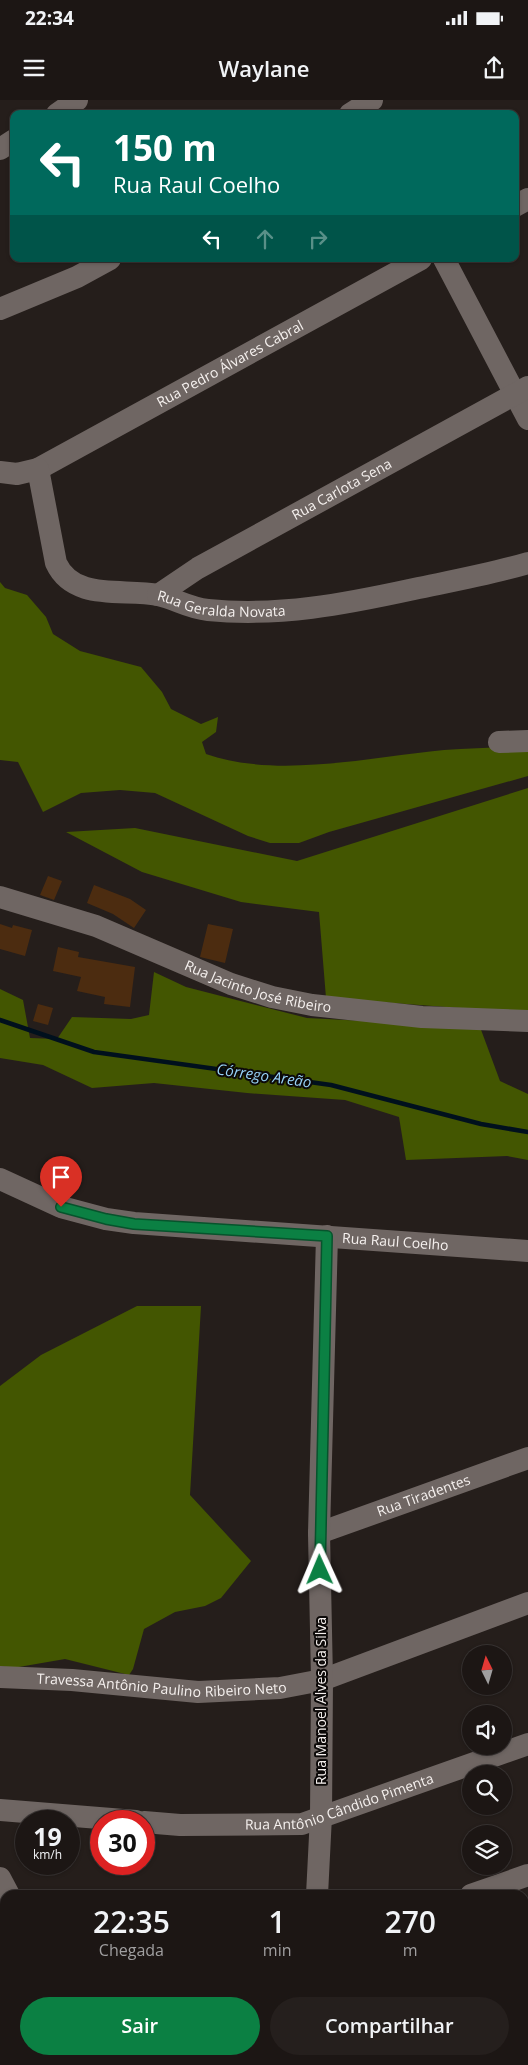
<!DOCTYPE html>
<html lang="pt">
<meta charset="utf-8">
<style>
body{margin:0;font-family:"Open Sans",sans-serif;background:#251f1d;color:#f1f3f6;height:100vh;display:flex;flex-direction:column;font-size:19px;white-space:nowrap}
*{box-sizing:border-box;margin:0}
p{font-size:16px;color:#a09fa0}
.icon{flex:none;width:28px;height:28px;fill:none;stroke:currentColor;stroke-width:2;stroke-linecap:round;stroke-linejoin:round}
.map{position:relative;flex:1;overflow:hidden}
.drawer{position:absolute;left:0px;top:1790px;width:529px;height:175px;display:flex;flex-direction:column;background:#1c1614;border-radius:15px 15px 0 0;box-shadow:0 1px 4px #0004,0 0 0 1px #3a3534}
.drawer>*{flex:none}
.guide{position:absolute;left:10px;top:10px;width:509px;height:152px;border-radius:10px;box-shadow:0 1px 4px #0004,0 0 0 1px #3a3534;background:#00695c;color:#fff;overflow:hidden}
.needle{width:32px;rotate:355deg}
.buttons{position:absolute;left:462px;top:1545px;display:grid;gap:10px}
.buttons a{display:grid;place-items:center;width:50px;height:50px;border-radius:50%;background:#1c1614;box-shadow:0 1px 4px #0004,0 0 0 1px #3a3534;font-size:25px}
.speed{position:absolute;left:15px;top:1710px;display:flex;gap:10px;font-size:25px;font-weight:700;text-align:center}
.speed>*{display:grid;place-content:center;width:65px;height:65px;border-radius:50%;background:#1c1614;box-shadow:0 1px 4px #0004,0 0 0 1px #3a3534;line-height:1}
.speed small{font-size:12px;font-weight:400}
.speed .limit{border:8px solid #d22;background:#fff;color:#111}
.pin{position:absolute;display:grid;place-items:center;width:42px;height:42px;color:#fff;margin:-51px -21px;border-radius:50% 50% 50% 0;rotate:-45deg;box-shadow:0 0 5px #0007}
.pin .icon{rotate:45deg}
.me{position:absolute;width:55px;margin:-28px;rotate:359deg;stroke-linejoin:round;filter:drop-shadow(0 0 4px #0008)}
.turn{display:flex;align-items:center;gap:18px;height:105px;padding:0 20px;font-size:22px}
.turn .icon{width:65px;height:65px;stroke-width:2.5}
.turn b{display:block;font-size:35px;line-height:42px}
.lanes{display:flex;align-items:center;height:48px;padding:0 20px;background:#0003;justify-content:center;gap:25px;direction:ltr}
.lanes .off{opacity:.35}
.eta{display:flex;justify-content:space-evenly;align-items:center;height:85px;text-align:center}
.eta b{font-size:30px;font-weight:600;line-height:35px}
.primary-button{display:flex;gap:10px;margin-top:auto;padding:10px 20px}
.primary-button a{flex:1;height:58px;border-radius:30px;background:#0b8043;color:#fff;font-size:20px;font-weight:600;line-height:58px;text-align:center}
.primary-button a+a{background:#251f1d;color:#f1f3f6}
.status{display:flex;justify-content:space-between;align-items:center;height:35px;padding:0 25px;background:#1c1614;direction:ltr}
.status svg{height:14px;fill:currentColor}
header{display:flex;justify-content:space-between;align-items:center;height:65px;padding:0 20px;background:#1c1614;font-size:22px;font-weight:600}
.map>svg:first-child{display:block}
.forest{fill:#435601}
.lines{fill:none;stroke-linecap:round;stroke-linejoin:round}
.stream{stroke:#00101d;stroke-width:4.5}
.building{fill:#4c2c10}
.minor{stroke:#6f6663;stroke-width:22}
.route-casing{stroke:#07532c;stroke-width:12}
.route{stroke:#0b8043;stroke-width:9}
.labels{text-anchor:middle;stroke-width:4;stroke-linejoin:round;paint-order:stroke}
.street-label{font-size:14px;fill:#f5f0ee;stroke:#0c0908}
.water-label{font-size:15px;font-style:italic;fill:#97d2f7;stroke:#0c0908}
</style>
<div class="status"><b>22:34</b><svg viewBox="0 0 49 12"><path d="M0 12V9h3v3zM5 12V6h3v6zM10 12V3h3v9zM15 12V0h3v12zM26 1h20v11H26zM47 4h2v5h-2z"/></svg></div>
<header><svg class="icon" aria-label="menu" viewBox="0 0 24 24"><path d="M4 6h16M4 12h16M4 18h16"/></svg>Waylane<svg class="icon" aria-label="share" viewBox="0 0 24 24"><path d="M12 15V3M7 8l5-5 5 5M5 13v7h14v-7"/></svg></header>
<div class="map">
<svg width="528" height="1965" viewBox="0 0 528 1965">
<rect width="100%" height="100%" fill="#251e1b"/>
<!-- forest -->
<path class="forest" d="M0 482 5 488 27 495 46 517 53 534 80 551 141 567 162 592 171 609 201 624 218 617 216 632 202 642 206 654C277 679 371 657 444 650 472 648 500 647 528 646V676L329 732 299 743H270L248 736 155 693 120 690 81 693 43 712 18 662 0 660Z
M528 688V913L326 898 319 812 241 802 142 772 66 732 135 728 297 761Z
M154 872 186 887 307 918 480 927 500 981 528 994V1060L507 1056 406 1060 399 1017 345 1000 247 993 154 983 92 988 43 965 0 958V889L23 900 30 938 57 939 72 917 131 919 149 915Z
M137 1206H201L190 1395 251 1461 221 1498 205 1506 175 1512 144 1529 133 1569 129 1575 65 1559 13 1568 0 1566V1286L41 1255Z"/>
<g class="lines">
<!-- stream -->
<path class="stream" d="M0 920 94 952 331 985 481 1024 528 1032"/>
</g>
<!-- building -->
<path class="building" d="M48 776 62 781 54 800 40 795Z
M94 785 130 799 146 810 134 828 113 814 87 803Z
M0 824 12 828 13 825 32 830 25 856 0 849Z
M208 824 233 829 225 863 200 857Z
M58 847 79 852 78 857 135 867 130 907 104 904 105 897 77 891 81 877 53 871Z
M38 904 53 908 48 925 33 921Z"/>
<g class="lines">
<!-- minor -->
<g class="minor">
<path d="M57 14 77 0"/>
<path d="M350 14 372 0"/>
<path d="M0 49 14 40"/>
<path d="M515 106 528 99"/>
<path d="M444 159 528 319"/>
<path d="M0 209 77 177 110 159"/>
<path id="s1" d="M38 369 421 159"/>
<path id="s2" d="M0 372 17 374 38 369 56 463C74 502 124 488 158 495 176 499 188 508 208 510 279 517 345 504 414 489 452 481 491 474 528 463"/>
<path id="s3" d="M158 495 198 468 528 287"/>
<path d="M499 642 528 641"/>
<path id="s4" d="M0 797 96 826 231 884 272 897 312 905 422 917 528 921"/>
<path id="s5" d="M0 1079 61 1107 106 1119 134 1123 528 1151"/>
<path id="s6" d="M319 1433 528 1358"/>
<path id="s7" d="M0 1577 72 1580 198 1592 280 1588 322 1580 528 1503"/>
<path d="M0 1710 136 1721"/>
<path id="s8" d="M144 1722 180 1725 302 1724 528 1644"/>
<path d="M0 1778 9 1795"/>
<path d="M317 1795 321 1716 322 1580 319 1433 327 1136"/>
<path d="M471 1795 528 1775"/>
<path d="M0 1844H5"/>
<path d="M0 1932 5 1940"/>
<path d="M6 1965 20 1960"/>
<path d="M524 1965 528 1963"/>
</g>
</g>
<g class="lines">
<!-- route casing -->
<g class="route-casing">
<path id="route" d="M61 1107 106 1119 134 1124 327 1136 320 1470"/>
</g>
<!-- route -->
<use href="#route" class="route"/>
</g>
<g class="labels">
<!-- street labels -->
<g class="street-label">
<text dy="5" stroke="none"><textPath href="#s1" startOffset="219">Rua Pedro Álvares Cabral</textPath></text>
<text dy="5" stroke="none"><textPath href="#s3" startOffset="212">Rua Carlota Sena</textPath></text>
<text dy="5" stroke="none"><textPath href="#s2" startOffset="312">Rua Geralda Novata</textPath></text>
<text dy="5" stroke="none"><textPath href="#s4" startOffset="274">Rua Jacinto José Ribeiro</textPath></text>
<text dy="5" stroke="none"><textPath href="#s5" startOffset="404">Rua Raul Coelho</textPath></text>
<text dy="5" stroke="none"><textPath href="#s6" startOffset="111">Rua Tiradentes</textPath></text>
<text dy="5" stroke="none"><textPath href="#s7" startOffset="162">Travessa Antônio Paulino Ribeiro Neto</textPath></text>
<text transform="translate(321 1601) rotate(-90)" y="5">Rua Manoel Alves da Silva</text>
<text dy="5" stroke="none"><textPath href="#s8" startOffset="199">Rua Antônio Cândido Pimenta</textPath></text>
</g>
<!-- water labels -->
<g class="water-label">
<text transform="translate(264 976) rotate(8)" y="5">Córrego Areão</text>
</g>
</g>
</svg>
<div class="buttons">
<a><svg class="needle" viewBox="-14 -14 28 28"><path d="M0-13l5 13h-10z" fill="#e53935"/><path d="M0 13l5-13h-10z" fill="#a09fa0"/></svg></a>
<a><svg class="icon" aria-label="sound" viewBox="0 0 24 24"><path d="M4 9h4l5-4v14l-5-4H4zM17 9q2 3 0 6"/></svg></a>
<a><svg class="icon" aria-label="search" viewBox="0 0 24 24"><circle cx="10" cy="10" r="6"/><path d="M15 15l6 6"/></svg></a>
<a><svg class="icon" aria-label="layers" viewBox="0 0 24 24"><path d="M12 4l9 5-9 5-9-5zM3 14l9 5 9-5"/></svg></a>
</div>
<div class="speed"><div>19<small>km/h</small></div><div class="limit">30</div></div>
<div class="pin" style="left:61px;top:1107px;background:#d93025"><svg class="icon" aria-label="arrive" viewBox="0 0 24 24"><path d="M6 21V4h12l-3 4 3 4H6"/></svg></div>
<svg class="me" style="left:320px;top:1470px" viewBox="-20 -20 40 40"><path d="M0-17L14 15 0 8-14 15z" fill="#0b8043" stroke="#fff" stroke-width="4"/></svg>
<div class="guide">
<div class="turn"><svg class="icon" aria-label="left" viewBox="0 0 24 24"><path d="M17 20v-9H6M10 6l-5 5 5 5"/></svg><div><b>150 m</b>Rua Raul Coelho</div></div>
<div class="lanes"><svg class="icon" aria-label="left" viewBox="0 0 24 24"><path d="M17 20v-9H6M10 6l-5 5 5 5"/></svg><svg class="icon off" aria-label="ahead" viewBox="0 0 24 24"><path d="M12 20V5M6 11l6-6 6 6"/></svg><svg class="icon off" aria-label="right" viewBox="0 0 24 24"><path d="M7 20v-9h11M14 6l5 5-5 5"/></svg></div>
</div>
<section class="drawer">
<div class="eta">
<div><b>22:35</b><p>Chegada</p></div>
<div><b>1</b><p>min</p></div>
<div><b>270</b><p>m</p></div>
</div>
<div class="primary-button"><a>Sair</a><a>Compartilhar</a></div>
</section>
</div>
